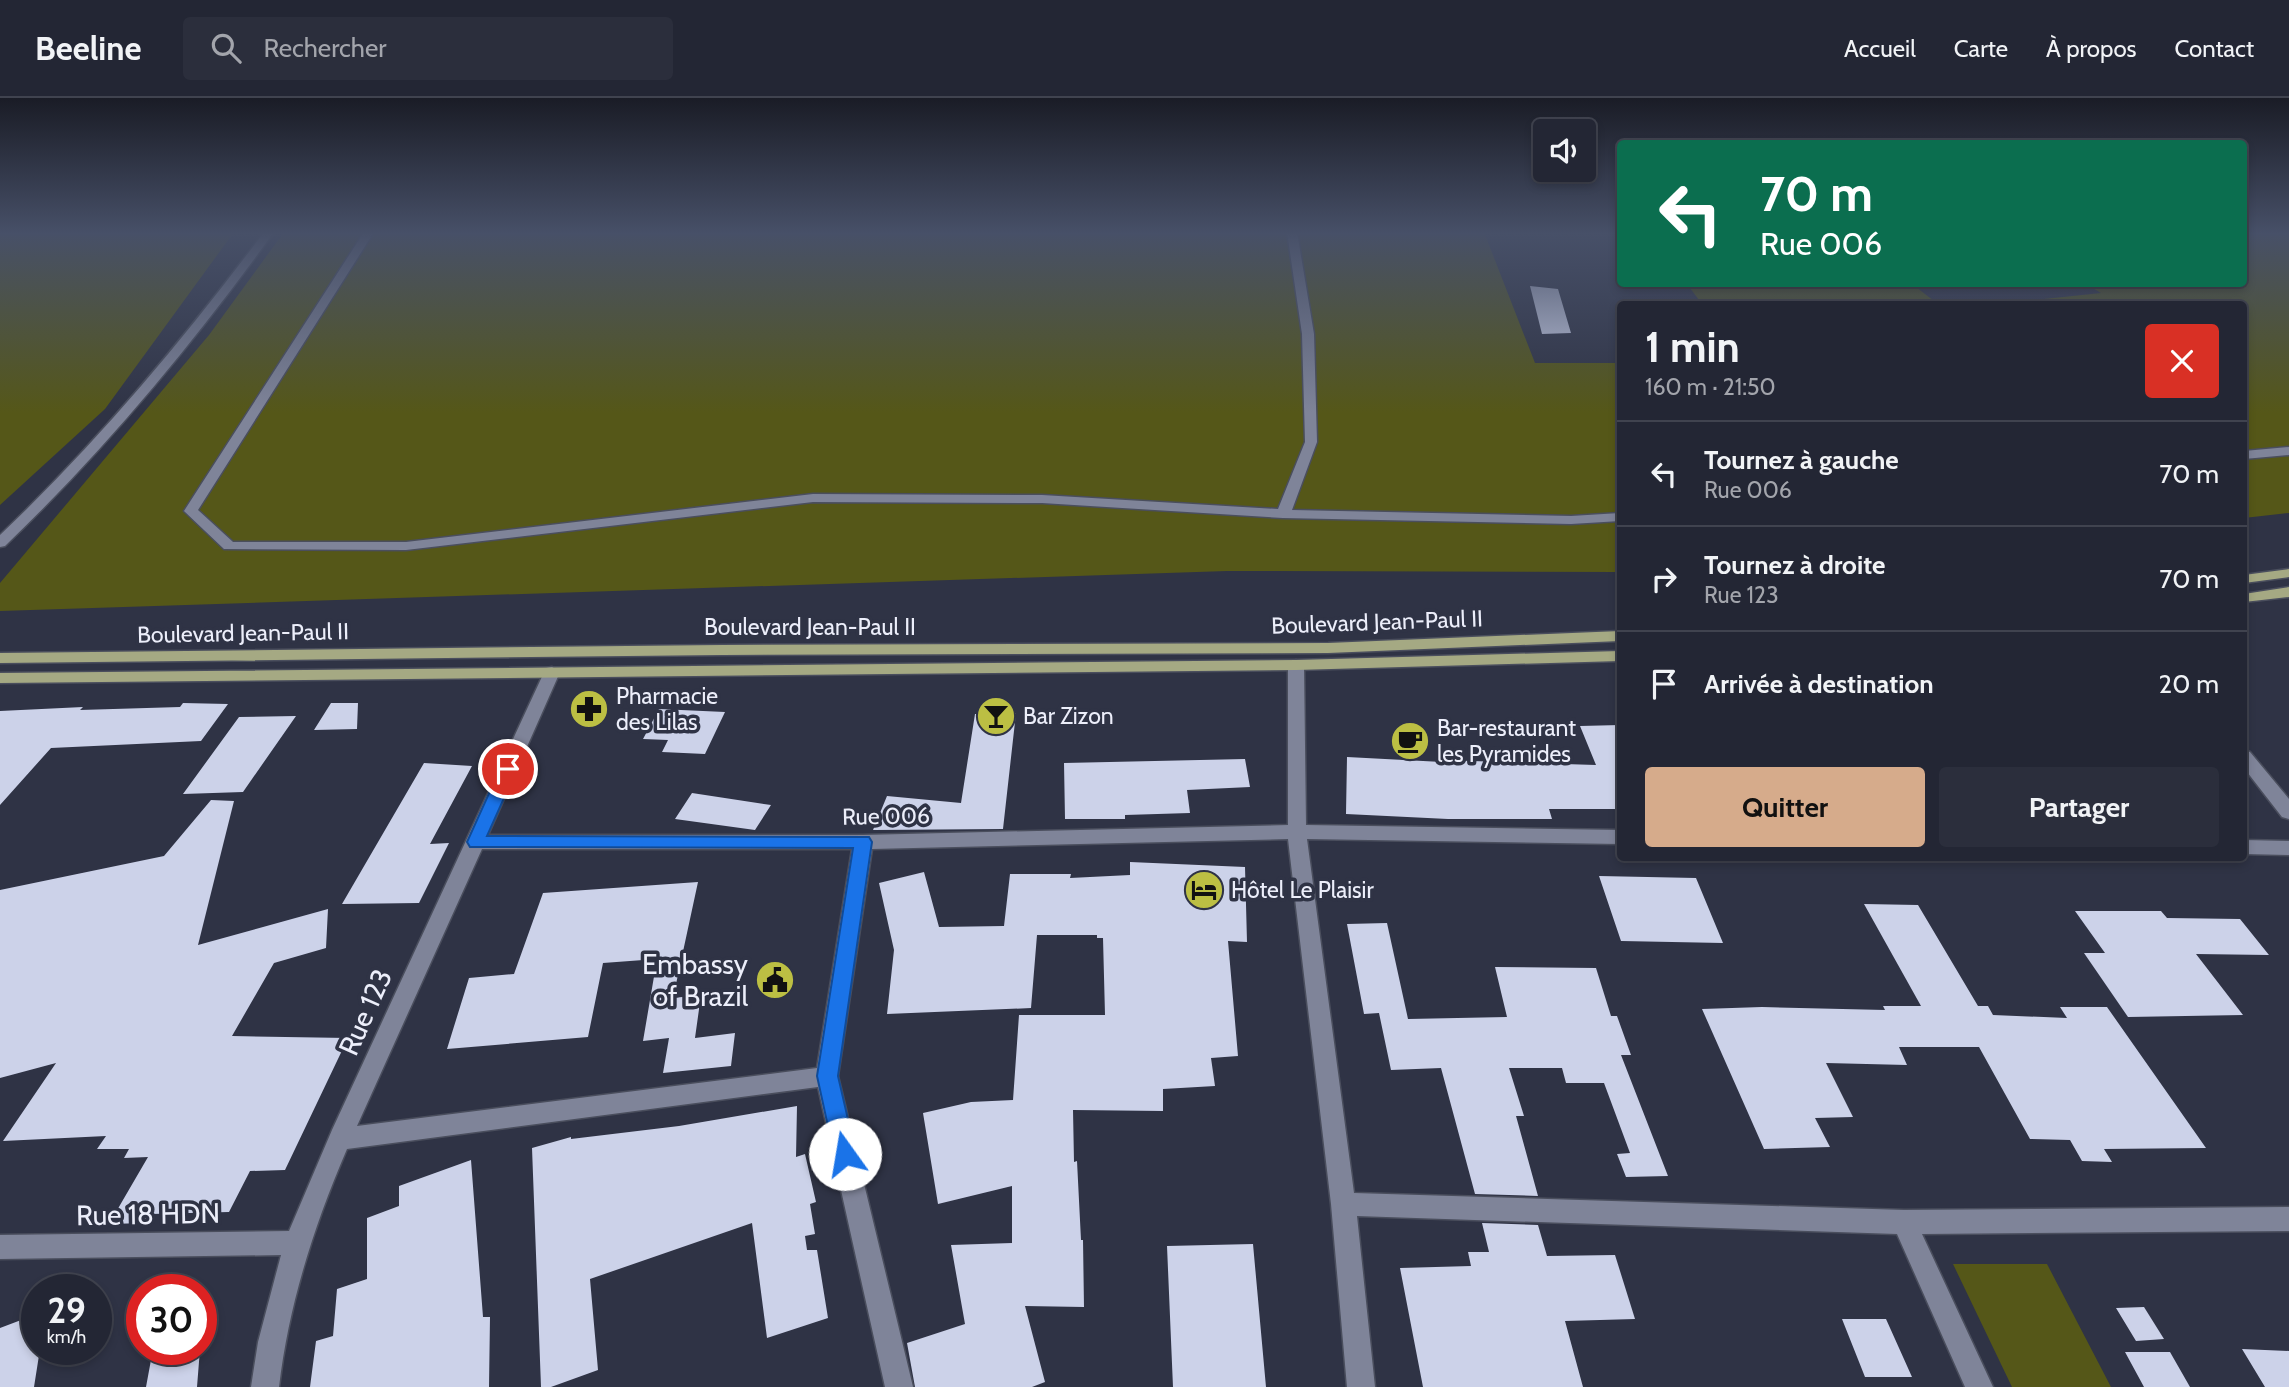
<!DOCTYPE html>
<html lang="fr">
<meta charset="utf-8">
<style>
body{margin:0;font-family:Cabin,sans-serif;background:#2b2e3c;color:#f1f3f6;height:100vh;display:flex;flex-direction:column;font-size:26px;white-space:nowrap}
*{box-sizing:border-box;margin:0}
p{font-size:23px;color:#a3a5ac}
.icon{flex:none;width:38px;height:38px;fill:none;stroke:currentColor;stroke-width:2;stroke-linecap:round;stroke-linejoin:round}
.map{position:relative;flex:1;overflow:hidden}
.sheet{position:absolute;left:1617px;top:203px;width:630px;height:560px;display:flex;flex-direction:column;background:#232634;border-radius:7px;box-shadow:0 4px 10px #0003,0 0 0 2px #40434f}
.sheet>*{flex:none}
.hud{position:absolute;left:1617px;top:42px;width:630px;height:147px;border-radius:7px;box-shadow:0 4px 10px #0003,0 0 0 2px #40434f;background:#0b6e4f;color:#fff;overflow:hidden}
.buttons{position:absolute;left:1533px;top:21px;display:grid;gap:14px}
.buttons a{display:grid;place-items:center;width:63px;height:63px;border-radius:7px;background:#232634;box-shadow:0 4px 10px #0003,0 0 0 2px #40434f;font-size:35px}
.speed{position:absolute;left:21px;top:1176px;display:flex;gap:14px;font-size:35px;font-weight:700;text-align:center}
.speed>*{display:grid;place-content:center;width:91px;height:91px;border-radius:50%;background:#232634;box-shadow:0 4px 10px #0003,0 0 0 2px #40434f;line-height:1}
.speed small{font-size:18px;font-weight:400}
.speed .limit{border:10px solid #d22;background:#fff;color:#111}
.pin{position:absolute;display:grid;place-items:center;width:60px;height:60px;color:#fff;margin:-30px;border:4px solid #fff;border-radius:50%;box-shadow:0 2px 7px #0007}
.me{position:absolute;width:77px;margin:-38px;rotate:347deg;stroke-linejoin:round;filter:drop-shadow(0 0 5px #0008)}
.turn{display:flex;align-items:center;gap:24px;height:147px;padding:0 28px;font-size:32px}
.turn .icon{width:91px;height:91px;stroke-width:2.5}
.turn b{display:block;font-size:49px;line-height:60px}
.round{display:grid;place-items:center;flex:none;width:74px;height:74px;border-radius:7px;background:#2b2e3c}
.head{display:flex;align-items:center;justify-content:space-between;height:119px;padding:0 28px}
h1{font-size:42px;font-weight:800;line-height:52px}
.primary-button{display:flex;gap:14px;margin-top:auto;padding:14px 28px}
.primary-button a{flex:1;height:80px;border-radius:7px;background:#d6ab8b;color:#111;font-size:28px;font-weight:800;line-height:80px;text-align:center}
.primary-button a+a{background:#2b2e3c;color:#f1f3f6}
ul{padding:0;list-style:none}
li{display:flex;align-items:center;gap:21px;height:105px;padding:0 28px;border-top:2px solid #40434f}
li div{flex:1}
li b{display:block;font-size:26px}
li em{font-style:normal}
header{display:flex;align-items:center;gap:42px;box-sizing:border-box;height:98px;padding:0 35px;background:#232634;border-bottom:2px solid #40434f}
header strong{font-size:33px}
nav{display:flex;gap:38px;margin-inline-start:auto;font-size:24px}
.search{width:490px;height:63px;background:#2b2e3c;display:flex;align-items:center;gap:18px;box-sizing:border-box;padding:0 24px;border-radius:7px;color:#a3a5ac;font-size:26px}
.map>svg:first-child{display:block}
.green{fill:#555718}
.building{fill:#ccd2e9}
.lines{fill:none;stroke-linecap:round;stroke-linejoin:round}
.minor-casing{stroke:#4a4e5d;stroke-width:3}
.major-casing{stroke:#4a4e5d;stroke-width:3}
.minor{fill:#7f8499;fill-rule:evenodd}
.major{fill:#a5a983;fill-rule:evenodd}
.route{fill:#1a73e8;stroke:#114b97;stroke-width:2}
.labels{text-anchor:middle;stroke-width:7;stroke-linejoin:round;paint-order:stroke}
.street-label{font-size:23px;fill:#eceefa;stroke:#2f3345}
.poi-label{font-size:23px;fill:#eceefa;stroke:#2f3345;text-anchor:start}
.near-poi-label{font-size:28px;fill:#eceefa;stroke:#2f3345;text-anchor:end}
.near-street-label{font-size:28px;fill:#eceefa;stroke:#2f3345}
</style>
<header>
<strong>Beeline</strong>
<div class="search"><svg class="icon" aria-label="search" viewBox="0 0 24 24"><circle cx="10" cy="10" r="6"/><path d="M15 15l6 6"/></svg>Rechercher</div>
<nav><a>Accueil</a><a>Carte</a><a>À propos</a><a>Contact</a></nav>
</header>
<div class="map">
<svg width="2289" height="1289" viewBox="0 0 2289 1289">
<rect width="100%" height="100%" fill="#2f3345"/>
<!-- green -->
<path class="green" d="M0 134H234L105 311 0 407Z
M284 134H1484L1535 265H1620V474L1227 473 0 513V485L209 237Z
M2244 134H2289V415L2244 420V206H1998L2101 195 2086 186H2244Z
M1687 186H1912L1938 206H1702Z
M1953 1166H2047L2111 1289H2012Z"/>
<!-- building -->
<path class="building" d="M1530 188 1558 191 1571 235 1542 236Z
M183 605 228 606 201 643 51 650 0 707V613L83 609 80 612 180 609Z
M331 605H358L357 631 314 632Z
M659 611 725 614 705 656 662 654 668 642 643 641Z
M1016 615 1003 731 873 732 887 698 961 705 975 616Z
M296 618 243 694 183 696 239 619Z
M1620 627V724L1615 711H1549L1552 721H1448L1346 716 1347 659 1442 664 1441 662 1596 667 1580 628Z
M1245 661 1250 689 1187 692 1190 715 1125 717V721H1065L1064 665Z
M424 665 472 668 430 746 449 745 419 805 342 806Z
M692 695 771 707 755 732 675 721Z
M211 702 234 703 198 847 328 811 326 850 274 865 232 938 348 940 285 1072 250 1073 229 1114 151 1116 146 1125 109 1126 148 1059 124 1060 129 1051H97L106 1038 3 1043 56 965 0 980V792L164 758Z
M1130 764 1245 769 1247 844 1228 843 1238 958 1211 960 1215 988 1163 991V1013L1073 1012 1074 1064 1077 1063 1081 1142H1083L1084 1209 1025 1208 1045 1284 1032 1289H915L907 1245 965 1226 951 1147 1012 1145V1088L938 1106 923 1015 971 1004 1013 1002 1019 917H1105L1103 840H1097V837H1037L1031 910 887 916 894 852 879 785 924 774 939 829 1004 828 1010 776H1071L1070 780 1130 777Z
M1599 778 1696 780 1723 845 1621 843Z
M698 784 673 900 701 897 695 940 735 935 731 968 663 975 669 940 643 943 657 861 603 865 588 939 447 951 469 880 514 876 543 795Z
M1864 806 1918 807 1978 908H1988L1993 917 2067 920 2060 909H2107L2206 1050 2104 1051 2112 1064 2082 1063 2070 1042 2030 1041 1979 949H1899L1907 967 1826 965 1853 1019 1815 1020 1830 1049 1764 1051 1702 911 1762 909 1885 912 1883 908H1921Z
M2075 813H2161L2167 820 2240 821 2269 857 2196 856 2243 917 2128 919 2084 855H2105Z
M1387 825 1408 921 1507 919 1495 869 1596 870 1611 918H1617L1631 957H1621L1668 1078 1626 1079 1617 1056 1630 1055 1604 985H1566L1562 970H1509L1524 1018H1516L1538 1098 1475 1096 1441 970 1391 972 1379 915 1364 916 1347 826Z
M797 1008 796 1059 805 1056 816 1104 810 1106 815 1136 805 1138 807 1152H817L828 1220 767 1240 752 1125 590 1181 598 1272 551 1289H541L532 1050 571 1039V1041L679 1028Z
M471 1062 483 1219H490L489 1289H310L316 1243 333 1238 337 1191 367 1181V1120L399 1108V1088Z
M1482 1125 1538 1127 1547 1158 1615 1157 1635 1221 1565 1223 1583 1289H1423L1400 1170 1471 1168 1468 1154H1489Z
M1253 1146 1266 1289H1173L1167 1148Z
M2144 1209 2164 1241 2136 1243 2116 1210Z
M37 1216V1251H40L34 1289H0V1230Z
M1842 1221H1886L1912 1279H1865Z
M153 1251H200L197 1289H146Z
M2242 1251 2289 1253V1289H2265Z
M2125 1254H2170L2190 1289H2144Z"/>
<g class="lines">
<!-- minor casing -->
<g class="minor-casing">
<path id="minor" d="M264 134H274C193 246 105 352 5 448L0 449V437C98 344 183 242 264 134Z
M364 134H374L198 412 233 444H406L813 396 1042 397 1278 411 1305 344 1302 236 1287 134H1297L1314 236 1317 344 1292 412 1571 418 1620 415V423L1571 426 1283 420 1042 405 813 404 406 452 224 451 184 413Z
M2289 349V357L2244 361V353Z
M1296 562 1304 567 1306 727 1620 732V746L1307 741 1354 1095 1904 1112 2289 1109V1133L1922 1136 1993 1289H1965L1897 1136 1357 1118 1375 1289H1347L1331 1106 1288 741 872 751 838 978 913 1289H885L818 989 347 1051C314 1128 289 1205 279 1289H251L258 1244 281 1157 0 1161V1137L289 1133 332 1032 546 570 552 569 560 574 488 737H863L1288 727V567ZM482 751H852L817 970 357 1028Z
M2244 652 2250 654 2289 701V721L2282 719 2244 670Z
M2244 742 2289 743V757L2244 756Z"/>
</g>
<!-- major casing -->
<g class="major-casing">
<path id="major" d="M2289 471V479L2244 485V477Z
M2289 489V499L2244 504V496Z
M1620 533V543L1328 555 722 557 0 565V555L722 547 1328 545Z
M1620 553V563L1296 572 0 585V575L1296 562Z"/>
</g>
<!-- minor -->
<use href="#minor" class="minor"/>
<!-- major -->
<use href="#major" class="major"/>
</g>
<!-- sky -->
<linearGradient id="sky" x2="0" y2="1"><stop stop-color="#1a1c26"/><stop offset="0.43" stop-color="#475068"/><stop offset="1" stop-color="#475068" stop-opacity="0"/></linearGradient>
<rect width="2289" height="315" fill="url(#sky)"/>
<!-- route -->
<path class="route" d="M508 666 517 671 487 738 869 739 872 744 838 978 856 1056 853 1063 845 1066 838 1063 834 1056 817 978 853 750 470 749 467 744 500 671Z"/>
<!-- icons -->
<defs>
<g id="pharmacy-disc" transform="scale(2.0125)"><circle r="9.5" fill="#bcbf43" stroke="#2f3345"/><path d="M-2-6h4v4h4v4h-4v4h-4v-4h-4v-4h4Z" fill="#111"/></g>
<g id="bar-disc" transform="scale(2.0125)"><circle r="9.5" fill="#bcbf43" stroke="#2f3345"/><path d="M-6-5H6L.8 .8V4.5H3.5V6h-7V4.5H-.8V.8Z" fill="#111"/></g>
<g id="cafe-disc" transform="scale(2.0125)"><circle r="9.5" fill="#bcbf43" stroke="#2f3345"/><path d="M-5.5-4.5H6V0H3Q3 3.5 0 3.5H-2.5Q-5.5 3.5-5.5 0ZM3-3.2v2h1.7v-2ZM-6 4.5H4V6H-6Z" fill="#111"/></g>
<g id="hotel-disc" transform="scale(2.0125)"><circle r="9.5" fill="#bcbf43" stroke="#2f3345"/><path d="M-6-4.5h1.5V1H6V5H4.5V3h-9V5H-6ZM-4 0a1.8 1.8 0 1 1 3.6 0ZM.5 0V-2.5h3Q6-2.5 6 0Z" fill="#111"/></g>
<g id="civic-disc" transform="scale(2.0125)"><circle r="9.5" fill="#bcbf43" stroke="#2f3345"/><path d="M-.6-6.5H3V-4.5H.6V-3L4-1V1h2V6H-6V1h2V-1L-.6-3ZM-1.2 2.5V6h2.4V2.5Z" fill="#111"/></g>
</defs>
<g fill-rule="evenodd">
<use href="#pharmacy-disc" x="589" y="611"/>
<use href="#bar-disc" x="996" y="618"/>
<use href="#cafe-disc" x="1410" y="643"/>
<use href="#hotel-disc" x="1204" y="792"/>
<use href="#civic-disc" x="775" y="882"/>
</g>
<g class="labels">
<!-- street labels -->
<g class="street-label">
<text transform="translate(1377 524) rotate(-2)" y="8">Boulevard Jean-Paul II</text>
<text x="810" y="537">Boulevard Jean-Paul II</text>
<text transform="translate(243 535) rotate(-1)" y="8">Boulevard Jean-Paul II</text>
<text transform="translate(886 718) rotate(-1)" y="8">Rue 006</text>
</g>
<!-- poi labels -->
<g class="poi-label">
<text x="616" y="606">Pharmacie<tspan x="616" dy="26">des Lilas</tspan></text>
<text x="1023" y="626">Bar Zizon</text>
<text x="1437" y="638">Bar-restaurant<tspan x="1437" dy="26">les Pyramides</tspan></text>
<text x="1231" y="800">Hôtel Le Plaisir</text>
</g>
<!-- near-poi labels -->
<g class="near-poi-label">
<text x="748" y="876">Embassy<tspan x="748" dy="32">of Brazil</tspan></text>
</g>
<!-- near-street labels -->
<g class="near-street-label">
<text transform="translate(365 914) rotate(-66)" y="10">Rue 123</text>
<text transform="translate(148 1116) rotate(-1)" y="10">Rue 18 HDN</text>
</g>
</g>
</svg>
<div class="buttons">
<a><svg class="icon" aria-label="sound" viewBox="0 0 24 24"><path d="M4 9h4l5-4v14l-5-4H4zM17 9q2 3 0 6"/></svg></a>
</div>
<div class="speed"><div>29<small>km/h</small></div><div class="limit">30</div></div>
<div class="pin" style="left:508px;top:671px;background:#d93025"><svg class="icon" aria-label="arrive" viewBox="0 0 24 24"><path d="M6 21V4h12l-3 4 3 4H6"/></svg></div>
<svg class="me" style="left:845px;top:1056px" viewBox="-20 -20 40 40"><circle r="19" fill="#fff"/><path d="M0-13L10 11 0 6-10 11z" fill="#1a73e8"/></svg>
<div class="hud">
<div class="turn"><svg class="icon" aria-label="left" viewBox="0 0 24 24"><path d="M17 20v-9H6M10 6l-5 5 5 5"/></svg><div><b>70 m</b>Rue 006</div></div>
</div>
<section class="sheet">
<div class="head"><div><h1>1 min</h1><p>160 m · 21:50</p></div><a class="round" style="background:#d93025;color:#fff"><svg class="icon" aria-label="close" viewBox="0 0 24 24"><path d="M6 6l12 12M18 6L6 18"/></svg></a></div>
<ul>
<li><svg class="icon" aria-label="left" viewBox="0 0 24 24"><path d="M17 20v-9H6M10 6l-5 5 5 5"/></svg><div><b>Tournez à gauche</b><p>Rue 006</p></div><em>70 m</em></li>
<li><svg class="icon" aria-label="right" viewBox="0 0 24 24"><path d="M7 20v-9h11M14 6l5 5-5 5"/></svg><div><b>Tournez à droite</b><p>Rue 123</p></div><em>70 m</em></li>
<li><svg class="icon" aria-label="arrive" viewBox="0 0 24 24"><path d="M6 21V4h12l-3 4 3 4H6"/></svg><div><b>Arrivée à destination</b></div><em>20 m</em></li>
</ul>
<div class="primary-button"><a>Quitter</a><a>Partager</a></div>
</section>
</div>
